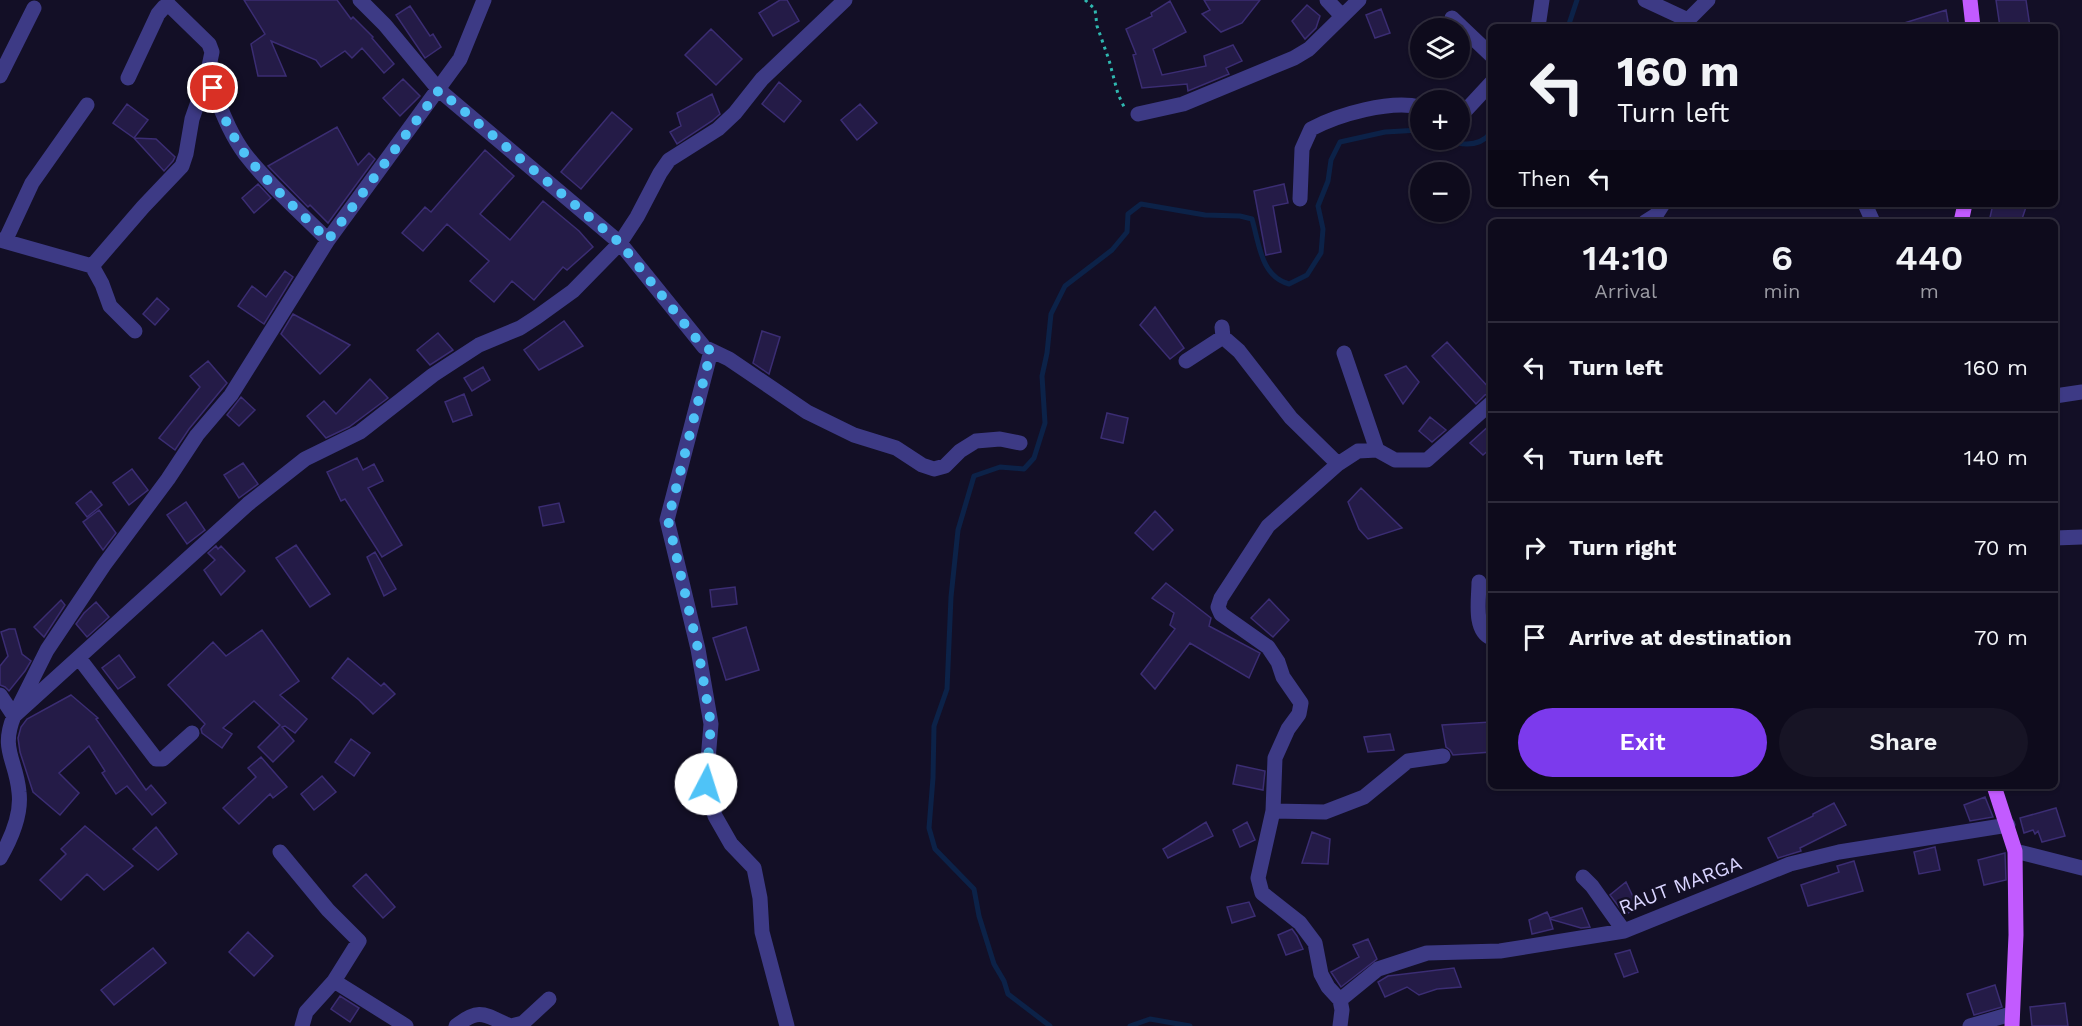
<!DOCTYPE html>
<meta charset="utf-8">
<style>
body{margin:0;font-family:"Work Sans",sans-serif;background:#171425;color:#f1f3f6;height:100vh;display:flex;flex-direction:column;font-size:22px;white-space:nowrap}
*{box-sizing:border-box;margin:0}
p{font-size:20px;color:#9b9ba3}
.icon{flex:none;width:33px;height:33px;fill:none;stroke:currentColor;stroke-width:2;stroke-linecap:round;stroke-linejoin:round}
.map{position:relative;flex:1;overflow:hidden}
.details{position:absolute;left:1488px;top:219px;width:570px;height:570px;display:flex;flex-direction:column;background:#0e0b1c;border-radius:9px;box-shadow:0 2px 4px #0004,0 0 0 2px #2e2b3b}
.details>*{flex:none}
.banner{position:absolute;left:1488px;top:24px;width:570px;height:183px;border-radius:9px;box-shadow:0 2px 4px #0004,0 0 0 2px #2e2b3b;background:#0e0b1c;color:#f1f3f6;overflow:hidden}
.controls{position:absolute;left:1410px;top:18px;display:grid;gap:12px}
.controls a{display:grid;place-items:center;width:60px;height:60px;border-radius:50%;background:#0e0b1c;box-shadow:0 2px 4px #0004,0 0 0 2px #2e2b3b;font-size:30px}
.pin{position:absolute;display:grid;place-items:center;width:51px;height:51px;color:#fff;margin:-26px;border:3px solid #fff;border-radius:50%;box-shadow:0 2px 6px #0007}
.me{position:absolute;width:66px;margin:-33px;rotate:5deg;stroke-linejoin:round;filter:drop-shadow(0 0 4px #0008)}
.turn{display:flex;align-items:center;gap:21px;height:126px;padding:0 30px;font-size:27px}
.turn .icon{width:78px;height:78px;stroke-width:2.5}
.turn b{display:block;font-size:42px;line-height:51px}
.then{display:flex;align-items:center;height:57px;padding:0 30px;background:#0003;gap:12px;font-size:22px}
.eta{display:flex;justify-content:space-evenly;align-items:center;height:102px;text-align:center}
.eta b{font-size:36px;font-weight:600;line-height:42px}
.cta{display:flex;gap:12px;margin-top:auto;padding:12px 30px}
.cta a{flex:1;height:69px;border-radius:36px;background:#7c3aed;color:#fff;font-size:24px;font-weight:600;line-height:69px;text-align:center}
.cta a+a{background:#171425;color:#f1f3f6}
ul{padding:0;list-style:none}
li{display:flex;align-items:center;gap:18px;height:90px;padding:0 30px;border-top:2px solid #2e2b3b}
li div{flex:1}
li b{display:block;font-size:22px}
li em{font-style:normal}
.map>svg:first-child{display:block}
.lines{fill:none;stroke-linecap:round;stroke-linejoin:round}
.stream{stroke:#0c2248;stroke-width:5}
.building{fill:#241b47;stroke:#3b2d73;stroke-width:1.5}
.path{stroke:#2fb8b0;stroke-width:3;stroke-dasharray:3 4.5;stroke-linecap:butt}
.minor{stroke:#3d3a85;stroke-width:15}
.major{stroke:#c25bff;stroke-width:15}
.route{stroke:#4fc3f7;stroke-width:10;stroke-dasharray:0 18}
.labels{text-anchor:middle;stroke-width:5;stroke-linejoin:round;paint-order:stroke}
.street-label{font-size:20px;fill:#d9d4ff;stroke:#130f26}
</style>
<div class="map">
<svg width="2082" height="1026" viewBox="0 0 2082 1026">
<rect width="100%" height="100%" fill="#130f26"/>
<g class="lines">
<!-- stream -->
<path class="stream" d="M1568 27 1577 0
M1447 140C1463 146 1479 147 1491 133
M1050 1026 1008 994 1004 981 994 964 979 916 974 889 935 849 929 828 933 778 934 726 947 689 951 597 958 530 974 476 1000 467 1024 469 1034 458 1045 423 1042 376 1047 353 1051 314 1065 286 1112 250 1127 232 1128 214 1141 204 1205 215 1240 216 1252 219C1259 243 1261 277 1289 284L1307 275 1321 253 1323 229 1318 206 1328 181 1331 160 1340 142 1385 132 1420 130
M1130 1026 1150 1019 1190 1026"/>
</g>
<!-- building -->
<path class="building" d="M244 0H337L351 19 353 17 373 37 372 38 394 64 384 73 362 48 352 58 345 51 321 67 316 60 271 41 286 76H258L251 44 265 34Z
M780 0H787L799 21 773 36 759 13Z
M1204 0H1260L1242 23 1221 32 1202 14 1210 10Z
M1996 0H2026L2030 27H2000Z
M1170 1 1186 32 1153 49 1162 75 1206 66 1204 56 1233 45 1242 61 1226 68 1229 74 1188 91 1187 84 1142 88 1133 55 1136 54 1126 29 1152 16 1151 13Z
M1307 5 1320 16 1316 28 1305 39 1292 21Z
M410 6 430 36 433 34 441 47 425 58 396 15Z
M1381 9 1390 33 1375 38 1366 15Z
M1946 10 1949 27H1902L1901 24Z
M711 29 742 59 716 85 685 55Z
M403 79 420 96 400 116 383 98Z
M779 82 801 101 784 122 762 104Z
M712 94 720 114 712 121 677 144 670 132 681 126 677 113Z
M127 104 148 120 134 138 113 123Z
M860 104 877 123 857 140 841 120Z
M612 112 632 129 581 189 561 172Z
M337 127 358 165 369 153 375 159 328 223 310 205 308 207 268 166Z
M134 138 156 139 175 157 173 161 164 171Z
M485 150 514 176 480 214 510 240 543 201 579 231 593 247 567 270 563 267 534 300 512 281 494 302 470 281 489 261 447 224 423 251 402 233 425 207 431 212Z
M258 184 271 198 254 213 242 198Z
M1284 184 1288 203 1273 206 1281 252 1266 255 1254 191Z
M1993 204H2027L2021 222H1989Z
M285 271 293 277 264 324 238 306 252 286 266 297Z
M157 298 169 309 155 325 143 314Z
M1155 307 1184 348 1170 359 1140 325Z
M293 314 350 345 320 374 281 334Z
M564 321 583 346 539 370 524 350Z
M762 331 780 337 769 374 753 363Z
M438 333 453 350 430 365 417 350Z
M1447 342 1491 390V393L1485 395 1476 404 1432 356Z
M208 361 227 383 189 429 175 450 159 438 200 387 190 376Z
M1406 366 1419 382 1403 404 1385 375Z
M483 367 490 380 472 391 464 378Z
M370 379 388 398 349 427 326 438 307 416 324 401 336 414Z
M464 394 472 415 453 422 445 402Z
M241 397 255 410 239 426 227 415Z
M1107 413 1128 418 1123 443 1101 438Z
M1430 417 1446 430 1432 442 1419 431Z
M1491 424V448L1483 455 1470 443Z
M357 458 363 470 374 464 383 481 368 488 402 545 382 557 345 499 341 501 327 472Z
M243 463 258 484 239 498 224 475Z
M132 469 148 490 129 505 113 483Z
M1361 488 1402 528 1368 539 1359 529 1348 502Z
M91 491 102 505 87 517 76 503Z
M186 502 205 530 187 544 167 515Z
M559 503 564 522 543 526 539 507Z
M99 510 116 533 103 550 83 522Z
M1155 511 1173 530 1153 550 1135 533Z
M296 545 330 594 310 607 276 558Z
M216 546 218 549 221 546 245 571 221 595 204 570 215 560 208 553Z
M375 552 396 589 384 596 367 557Z
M1166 583 1211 618 1209 626 1260 653 1249 678 1190 643 1155 689 1141 674 1175 629 1170 625 1174 613 1152 598Z
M735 587 737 604 712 607 710 590Z
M1269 599 1289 620 1273 637 1251 618Z
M61 600 65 605 44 637 34 627Z
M96 602 109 617 87 637 76 624 84 613Z
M746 627 759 670 726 680 713 638Z
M9 629H15L22 654 31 661 25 671 9 691 5 687 0 685V666L8 656 1 632Z
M262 630 299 681 280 695 307 719 295 733 285 726 282 727 294 741 273 762 258 747 280 725 254 701 223 728 232 734 222 748 202 733 201 729 205 724 168 685 213 642 226 656Z
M119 655 135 677 118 689 102 668Z
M348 658 381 686 384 683 395 694 373 714 359 700 332 678Z
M71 695 98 718 96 719 146 790 151 785 166 803 152 815 127 786 116 794 102 773 105 771 89 746 59 773 79 793 60 815 33 792 20 752 18 738 21 727 27 719Z
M1491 722V752L1453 755 1450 750 1446 747 1442 725Z
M1390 734 1394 750 1368 752 1364 737Z
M351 739 370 753 354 776 335 762Z
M261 757 287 787 273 798 270 794 239 824 223 808 256 777 248 768Z
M1237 765 1265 771 1263 790 1233 784Z
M322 776 336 792 314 810 301 794Z
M1985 797 1993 817 1970 821 1964 805Z
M1834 803 1846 825 1800 848 1801 851 1778 858 1768 838 1813 816V814Z
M2056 808 2065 836 2042 842 2038 831 2035 834 2033 830 2024 833 2020 818Z
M1206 822 1213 836 1168 858 1163 849Z
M1247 822 1255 840 1240 847 1233 830Z
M85 826 133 866 104 890 87 874 61 900 40 880 66 854 61 849Z
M156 827 177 854 158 870 133 849Z
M1312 832 1330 839 1328 864 1302 863Z
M1935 847 1940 870 1919 874 1914 852Z
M2005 853 2006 880 1984 885 1978 860Z
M1854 861 1863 891 1808 906 1801 885 1839 872 1837 866Z
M366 874 395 907 383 918 353 886Z
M1626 882 1638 907 1625 915 1610 895Z
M1249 902 1255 916 1232 923 1227 907Z
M1582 908 1590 927 1581 928 1550 919 1553 929 1532 934 1529 920 1547 912 1550 918Z
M1292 929 1297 936 1303 949 1286 955 1278 935Z
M248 932 273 956 254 976 229 952Z
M1368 939 1377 959 1341 987 1331 972 1359 957 1353 945Z
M153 948 166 963 114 1005 101 990Z
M1630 950 1638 972 1624 977 1615 954Z
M1454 968 1461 987 1437 989 1419 995 1407 987 1385 997 1378 982 1388 976Z
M1995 985 2002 1007 1974 1015 1967 994Z
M340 996 359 1008 350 1022 331 1009Z
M2065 1003 2068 1026H2032L2030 1007Z"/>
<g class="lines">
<!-- path -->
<path class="path" d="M1085 0 1095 9 1097 26 1109 60 1118 94 1124 107"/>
<!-- minor -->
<path class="minor" d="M360 0 385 25 439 90 620 243 704 347 729 359 807 412 854 435 896 448 922 465 934 469 945 466 960 451 976 441 1000 439 1020 443
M1327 0 1342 16
M1645 0 1688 20
M1452 18 1491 55
M1538 27 1542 0
M1685 27 1688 20 1708 0
M0 76 34 8
M207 76C219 102 227 130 245 154 269 185 300 212 328 240
M1138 114 1183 104 1294 58 1309 49 1359 0
M1460 114 1466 110 1491 83
M1300 199 1302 149 1311 129C1339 114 1390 100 1420 107
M1865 204 1873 222
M1645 222 1656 215 1663 204
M0 240 92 266 102 284 110 306 135 331
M5 241 32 183 87 105
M92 266 143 207 182 166 186 154 192 119 207 76 212 52 209 44 170 6 164 7 158 14 128 78
M1222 327 1223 337 1239 351 1291 418 1338 464
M711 351 667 520 698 649 711 724 706 784 715 816 731 844 754 868 760 898 762 932 787 1026
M1344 353 1377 450
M1186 361 1223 337
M2055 396 2082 392
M2055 538 2082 537
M1479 582C1479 599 1473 630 1491 638
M79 658 156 759H163L192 733
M0 695 14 716 47 650 104 565 168 479 197 435 231 395 328 240 460 59 484 0
M1273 811 1325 812 1364 797 1408 761 1443 756
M2015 851 2082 868
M280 852 328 910 359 941 334 981 306 1012 302 1026
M0 858C11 839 22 815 19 792 16 759 0 750 14 716L248 504 305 459 360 432 433 375 479 345 520 328 537 317 573 291 620 243 637 217 660 173 669 160 718 129 735 113 762 79 845 0
M1583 877 1592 886 1624 931
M334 981 406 1026
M1340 1000 1378 969 1427 953 1500 951 1624 931 1790 864 1839 852 2008 825
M456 1026C480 1007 485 1015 510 1026
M511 1026 523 1023 549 999
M1340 1026 1342 1010 1340 1000 1328 987 1321 974 1315 943 1300 923 1262 893 1258 878 1273 811 1275 758 1288 729 1299 714 1301 703 1283 677 1278 662 1268 647 1221 614 1218 607 1221 598 1268 526 1338 464 1358 451 1377 450 1395 460H1427L1491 403
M1970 1026 2011 1014"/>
<!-- major -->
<path class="major" d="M1970 0 1973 27
M1961 222 1965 204
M1994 786 2015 851 2016 935 2012 1026"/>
</g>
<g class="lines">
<!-- route -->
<path class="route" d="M213 88C221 110 230 134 245 154 269 185 300 212 328 240L439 90 620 243 699 342 711 351 668 520 698 649 711 724 706 784"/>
</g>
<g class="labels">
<!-- street labels -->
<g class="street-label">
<text transform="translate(1680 885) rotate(-21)" y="7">RAUT MARGA</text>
</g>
</g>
</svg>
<div class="controls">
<a><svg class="icon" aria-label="layers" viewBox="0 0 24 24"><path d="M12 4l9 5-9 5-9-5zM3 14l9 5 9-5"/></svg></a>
<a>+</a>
<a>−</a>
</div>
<div class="pin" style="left:213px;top:88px;background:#d93025"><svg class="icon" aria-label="arrive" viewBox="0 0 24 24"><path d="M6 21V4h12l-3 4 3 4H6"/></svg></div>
<svg class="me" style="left:706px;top:784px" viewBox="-20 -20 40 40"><circle r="19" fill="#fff"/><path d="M0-13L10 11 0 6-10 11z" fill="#4fc3f7"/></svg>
<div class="banner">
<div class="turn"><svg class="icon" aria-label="left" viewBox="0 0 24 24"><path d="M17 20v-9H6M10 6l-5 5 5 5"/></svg><div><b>160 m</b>Turn left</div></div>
<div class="then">Then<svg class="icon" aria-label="left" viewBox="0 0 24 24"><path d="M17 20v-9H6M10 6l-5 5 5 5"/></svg></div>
</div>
<section class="details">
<div class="eta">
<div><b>14:10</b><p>Arrival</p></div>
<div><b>6</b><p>min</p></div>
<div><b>440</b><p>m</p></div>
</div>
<ul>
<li><svg class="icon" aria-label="left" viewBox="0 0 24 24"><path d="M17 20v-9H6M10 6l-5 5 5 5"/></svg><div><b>Turn left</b></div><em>160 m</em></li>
<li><svg class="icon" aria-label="left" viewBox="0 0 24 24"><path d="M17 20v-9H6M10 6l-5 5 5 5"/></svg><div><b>Turn left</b></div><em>140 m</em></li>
<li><svg class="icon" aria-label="right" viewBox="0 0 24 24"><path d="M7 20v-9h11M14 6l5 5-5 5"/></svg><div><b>Turn right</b></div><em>70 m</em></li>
<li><svg class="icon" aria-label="arrive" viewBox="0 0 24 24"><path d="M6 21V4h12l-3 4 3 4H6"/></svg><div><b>Arrive at destination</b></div><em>70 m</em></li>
</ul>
<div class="cta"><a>Exit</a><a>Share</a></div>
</section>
</div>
